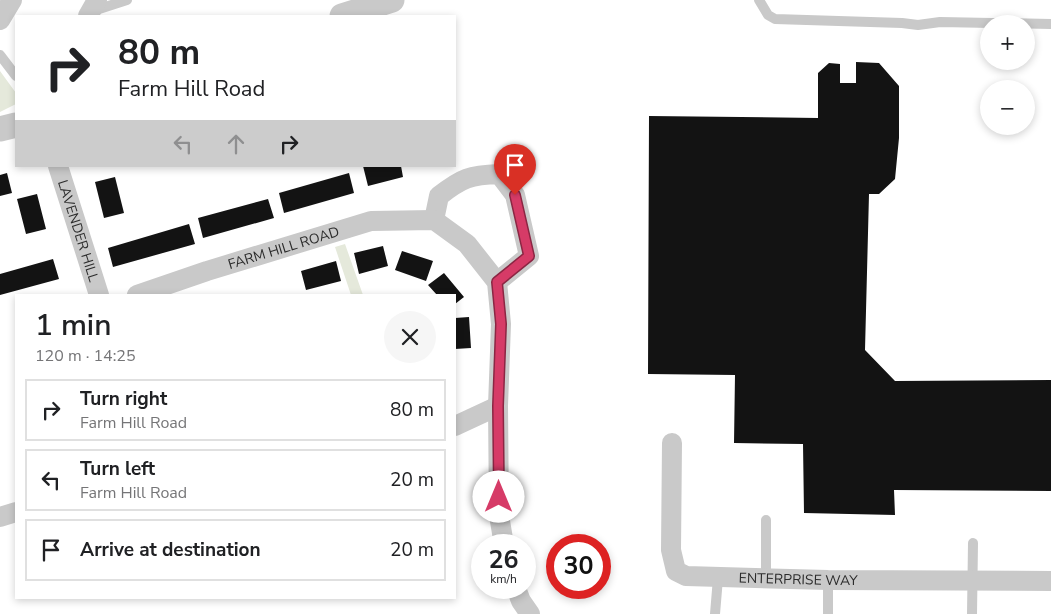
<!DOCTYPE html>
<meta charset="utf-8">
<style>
body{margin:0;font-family:"Nunito Sans",sans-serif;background:#f6f6f6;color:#202124;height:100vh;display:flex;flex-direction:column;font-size:19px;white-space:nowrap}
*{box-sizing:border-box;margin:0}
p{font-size:16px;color:#757577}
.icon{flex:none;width:28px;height:28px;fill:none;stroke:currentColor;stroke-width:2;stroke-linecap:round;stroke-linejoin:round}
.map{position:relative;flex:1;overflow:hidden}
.drawer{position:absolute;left:15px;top:294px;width:441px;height:305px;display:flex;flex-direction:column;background:#fff;border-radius:0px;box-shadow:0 2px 8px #0003}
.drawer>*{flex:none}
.guide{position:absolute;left:15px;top:15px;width:441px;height:152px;border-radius:0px;box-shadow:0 2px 8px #0003;background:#fff;color:#202124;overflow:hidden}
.buttons{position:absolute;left:980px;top:15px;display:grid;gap:10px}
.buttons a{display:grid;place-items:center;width:55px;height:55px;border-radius:50%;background:#fff;box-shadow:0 2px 8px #0003;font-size:25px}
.speed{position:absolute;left:471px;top:534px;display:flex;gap:10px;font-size:25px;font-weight:700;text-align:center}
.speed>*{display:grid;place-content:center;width:65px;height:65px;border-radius:50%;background:#fff;box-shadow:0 2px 8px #0003;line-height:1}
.speed small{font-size:12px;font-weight:400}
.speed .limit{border:8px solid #d22;background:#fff;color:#111}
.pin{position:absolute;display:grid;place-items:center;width:42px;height:42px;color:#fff;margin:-51px -21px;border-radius:50% 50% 50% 0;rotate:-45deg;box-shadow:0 0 5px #0007}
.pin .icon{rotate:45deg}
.me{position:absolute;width:55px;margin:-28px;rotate:0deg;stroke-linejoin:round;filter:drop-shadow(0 0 4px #0008)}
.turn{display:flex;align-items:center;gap:18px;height:105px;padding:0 20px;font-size:22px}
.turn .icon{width:65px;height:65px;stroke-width:2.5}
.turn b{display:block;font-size:35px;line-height:42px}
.lanes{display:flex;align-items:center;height:48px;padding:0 20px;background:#0003;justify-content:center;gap:25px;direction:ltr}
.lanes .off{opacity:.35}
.round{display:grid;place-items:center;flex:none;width:52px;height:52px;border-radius:26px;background:#f6f6f6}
.head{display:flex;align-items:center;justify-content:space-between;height:85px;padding:0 20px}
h1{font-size:30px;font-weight:600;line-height:38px}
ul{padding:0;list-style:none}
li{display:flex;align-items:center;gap:15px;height:62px;margin:0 10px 8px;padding:0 10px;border:2px solid #e0e0e0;border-radius:0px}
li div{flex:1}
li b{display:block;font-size:19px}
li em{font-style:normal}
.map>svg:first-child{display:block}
.green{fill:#e5e9db}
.building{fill:#131313}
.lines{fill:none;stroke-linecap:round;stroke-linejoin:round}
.service{stroke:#c9c9c9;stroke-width:10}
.minor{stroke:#c9c9c9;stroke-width:20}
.tertiary{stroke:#c9c9c9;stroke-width:25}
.route-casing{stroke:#8b2643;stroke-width:12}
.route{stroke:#d63b67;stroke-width:9}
.labels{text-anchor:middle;stroke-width:5;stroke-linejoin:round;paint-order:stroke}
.street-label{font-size:14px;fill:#2c2c2c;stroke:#fff}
</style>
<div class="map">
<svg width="1051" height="614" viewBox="0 0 1051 614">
<rect width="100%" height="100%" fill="#fff"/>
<!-- green -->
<path class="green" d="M0 71 16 93V104L0 112Z
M345 244 363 295H351L335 247Z"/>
<!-- building -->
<path class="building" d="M856 62 879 63 899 86V138L895 179 879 194H869L865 350 895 381 1051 380V491L894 490 895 515 804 513 803 444 734 443 735 375 648 374 649 116 818 118V73L829 63 840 64V83H856Z
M363 166H401L403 177 368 186Z
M7 173 12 193 0 196V175Z
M349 173 354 193 284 213 279 193Z
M115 177 124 213 104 218 95 182Z
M37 194 46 229 26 234 17 199Z
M268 199 274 218 203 238 198 218Z
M189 224 195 244 113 267 108 248Z
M383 246 388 266 359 274 354 253Z
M402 251 433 261 426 281 395 270Z
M53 259 59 279 0 295V274Z
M336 261 341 281 306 290 301 271Z
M444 273 464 297 455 304V295H437L428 285Z
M469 317 471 348 455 349V318Z"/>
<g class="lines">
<!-- service -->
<path class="service" d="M759 0 768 15 775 19 902 23 918 25 940 22 1051 24
M93 11 127 0
M0 55 16 76
M766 520V579
M828 580V614
M715 614 718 578
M972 614 973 543"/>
<!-- minor -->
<g class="minor">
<path d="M88 16 97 0"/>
<path d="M0 20 12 0"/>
<path id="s1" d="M58 166 99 295"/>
<path d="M434 220 439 196C462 178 470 175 499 174L515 195 529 256 497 282"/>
<path id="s2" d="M137 295 207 271 371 221 434 220 467 244 497 282 501 324 498 406 499 515 504 545"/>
<path d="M455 426 498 406"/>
<path id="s3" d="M672 443 671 550 676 571 686 576 828 580 1051 581"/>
<path d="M0 517 16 512"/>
<path d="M516 588 521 601 530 614"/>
</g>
<!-- tertiary -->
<path class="tertiary" d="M342 16 392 0
M0 129 16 125"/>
</g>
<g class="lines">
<!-- route casing -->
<g class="route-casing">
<path id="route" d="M499 497 498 406 501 324 497 282 529 256 515 195"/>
</g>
<!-- route -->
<use href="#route" class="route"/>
</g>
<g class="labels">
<!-- street labels -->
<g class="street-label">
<text dy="5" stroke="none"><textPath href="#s1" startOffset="68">LAVENDER HILL</textPath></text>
<text dy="5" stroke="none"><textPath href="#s2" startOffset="154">FARM HILL ROAD</textPath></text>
<text dy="5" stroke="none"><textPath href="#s3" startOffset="252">ENTERPRISE WAY</textPath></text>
</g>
</g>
</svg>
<div class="buttons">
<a>+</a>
<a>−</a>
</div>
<div class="speed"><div>26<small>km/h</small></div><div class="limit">30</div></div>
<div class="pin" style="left:515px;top:195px;background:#d93025"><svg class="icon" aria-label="arrive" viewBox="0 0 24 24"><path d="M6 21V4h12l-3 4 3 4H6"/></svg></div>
<svg class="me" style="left:499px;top:497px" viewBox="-20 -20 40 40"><circle r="19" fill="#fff"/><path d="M0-13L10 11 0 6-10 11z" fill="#d63b67"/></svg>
<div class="guide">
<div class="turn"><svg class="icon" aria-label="right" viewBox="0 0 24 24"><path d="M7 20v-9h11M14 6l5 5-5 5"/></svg><div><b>80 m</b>Farm Hill Road</div></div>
<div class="lanes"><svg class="icon off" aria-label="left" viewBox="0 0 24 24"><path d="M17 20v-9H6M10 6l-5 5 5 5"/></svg><svg class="icon off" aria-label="ahead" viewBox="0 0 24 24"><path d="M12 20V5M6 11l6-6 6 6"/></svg><svg class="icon" aria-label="right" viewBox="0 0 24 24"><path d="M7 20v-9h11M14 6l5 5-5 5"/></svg></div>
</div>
<section class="drawer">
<div class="head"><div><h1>1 min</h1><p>120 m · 14:25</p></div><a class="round"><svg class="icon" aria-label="close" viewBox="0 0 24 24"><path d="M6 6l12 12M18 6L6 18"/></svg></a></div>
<ul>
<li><svg class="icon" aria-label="right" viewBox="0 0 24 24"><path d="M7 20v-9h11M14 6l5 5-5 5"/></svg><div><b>Turn right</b><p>Farm Hill Road</p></div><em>80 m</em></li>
<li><svg class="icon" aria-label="left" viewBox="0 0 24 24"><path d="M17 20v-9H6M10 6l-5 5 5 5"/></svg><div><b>Turn left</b><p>Farm Hill Road</p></div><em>20 m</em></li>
<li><svg class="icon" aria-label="arrive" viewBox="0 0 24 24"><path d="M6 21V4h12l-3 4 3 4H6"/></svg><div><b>Arrive at destination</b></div><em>20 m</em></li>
</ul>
</section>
</div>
